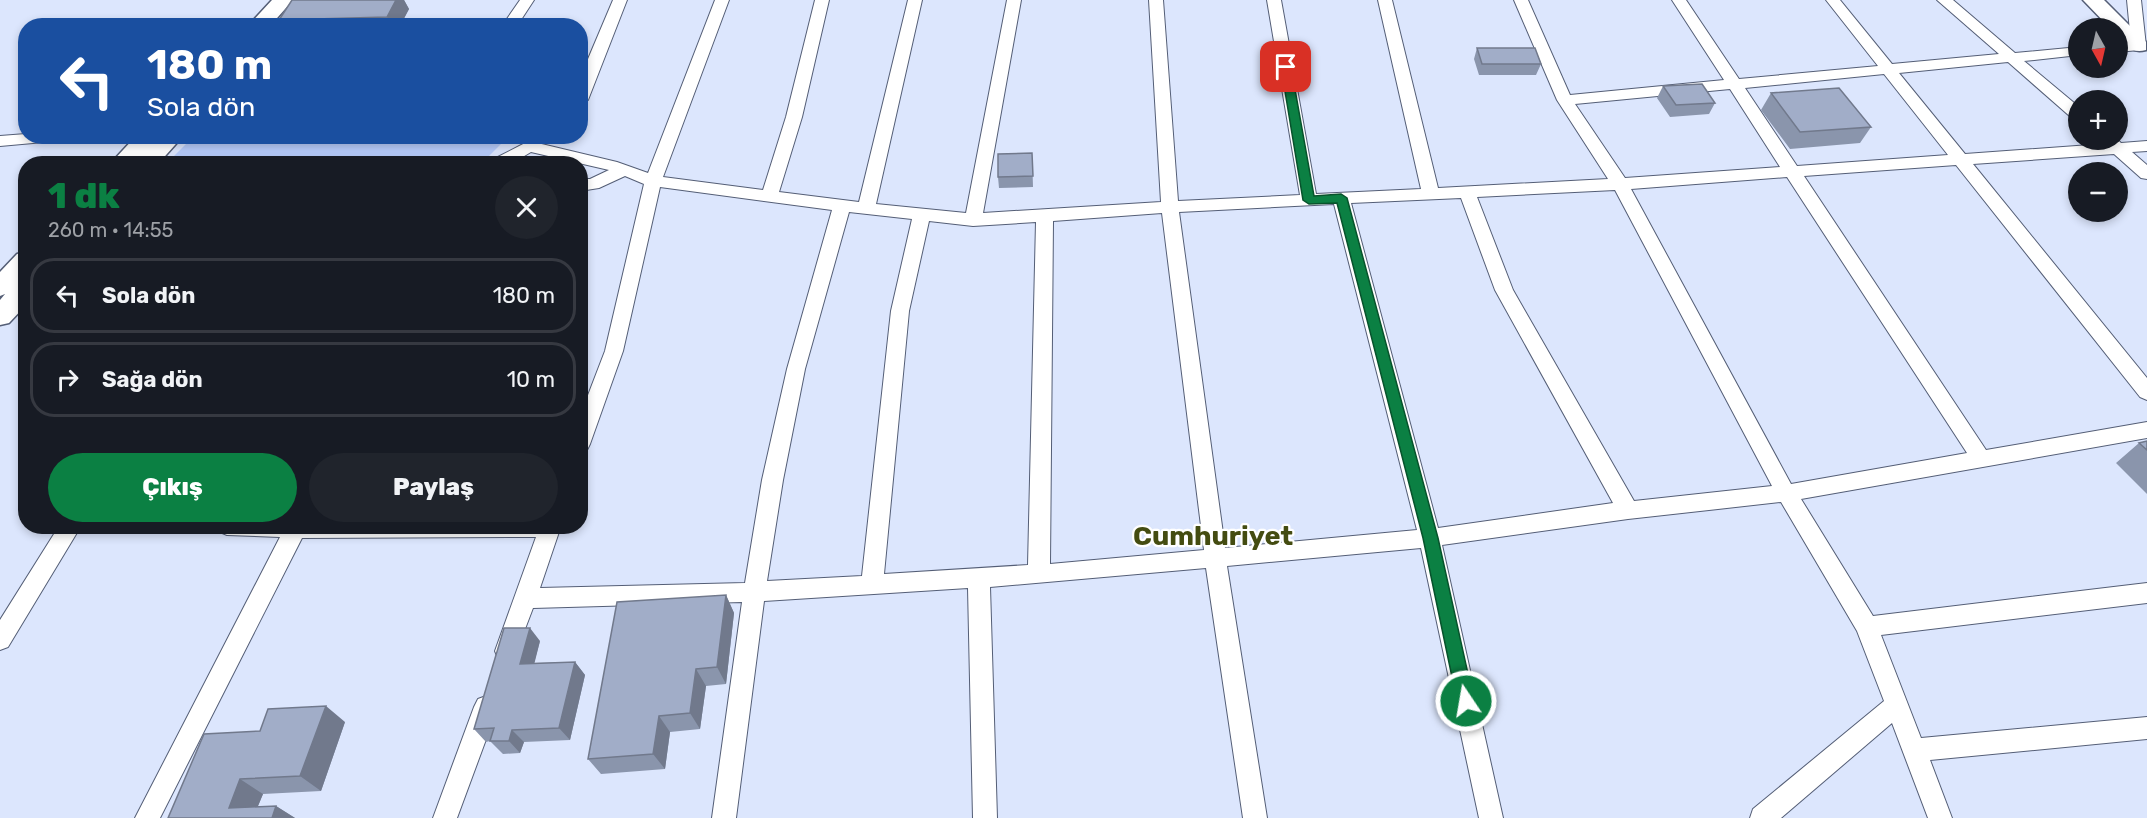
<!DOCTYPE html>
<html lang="tr">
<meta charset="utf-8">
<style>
body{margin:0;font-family:Rubik,sans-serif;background:#20242c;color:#f1f3f6;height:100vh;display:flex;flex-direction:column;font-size:22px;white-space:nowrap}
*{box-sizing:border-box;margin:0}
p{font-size:20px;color:#9ea1a6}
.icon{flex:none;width:33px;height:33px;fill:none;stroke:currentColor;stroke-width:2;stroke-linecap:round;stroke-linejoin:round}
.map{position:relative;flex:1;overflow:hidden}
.panel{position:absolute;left:18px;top:156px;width:570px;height:378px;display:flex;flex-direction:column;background:#171b24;border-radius:24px;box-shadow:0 3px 9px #0003}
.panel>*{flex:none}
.hud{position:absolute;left:18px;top:18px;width:570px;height:126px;border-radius:24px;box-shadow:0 3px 9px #0003;background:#1a4fa0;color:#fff;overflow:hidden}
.needle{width:39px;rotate:172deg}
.controls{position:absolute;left:2068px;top:18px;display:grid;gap:12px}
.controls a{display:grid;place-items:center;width:60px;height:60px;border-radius:50%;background:#171b24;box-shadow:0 3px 9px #0003;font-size:30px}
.pin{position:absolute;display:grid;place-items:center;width:51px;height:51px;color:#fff;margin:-26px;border-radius:12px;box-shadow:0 3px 9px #0006}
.me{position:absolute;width:66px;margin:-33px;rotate:348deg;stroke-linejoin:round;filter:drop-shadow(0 0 4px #0008)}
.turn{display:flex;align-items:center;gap:21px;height:126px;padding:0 30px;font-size:27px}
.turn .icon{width:78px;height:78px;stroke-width:2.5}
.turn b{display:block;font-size:42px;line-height:51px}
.round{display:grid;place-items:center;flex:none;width:63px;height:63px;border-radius:32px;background:#20242c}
.summary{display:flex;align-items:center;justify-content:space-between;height:102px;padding:0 30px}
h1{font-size:36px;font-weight:800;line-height:45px;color:#0b8043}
.primary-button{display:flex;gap:12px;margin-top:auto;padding:12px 30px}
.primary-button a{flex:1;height:69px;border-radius:36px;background:#0b8043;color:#fff;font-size:24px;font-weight:800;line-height:69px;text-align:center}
.primary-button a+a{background:#20242c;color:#f1f3f6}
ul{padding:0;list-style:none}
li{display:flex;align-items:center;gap:18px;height:75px;margin:0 12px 9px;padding:0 18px;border:3px solid #363941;border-radius:24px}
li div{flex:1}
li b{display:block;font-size:22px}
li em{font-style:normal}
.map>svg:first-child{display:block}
.green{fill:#b6cbfa}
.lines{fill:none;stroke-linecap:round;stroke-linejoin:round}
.street-casing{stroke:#545e76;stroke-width:2}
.secondary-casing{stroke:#545e76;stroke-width:3}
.street{fill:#fff;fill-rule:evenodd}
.secondary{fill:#fff;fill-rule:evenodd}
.wall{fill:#8a95ac}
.shaded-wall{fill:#71798c}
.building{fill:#a1adc8;stroke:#71798c;stroke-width:1.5}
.route{fill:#0b8043;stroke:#07532c;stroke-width:1.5}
.labels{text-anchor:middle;stroke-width:4.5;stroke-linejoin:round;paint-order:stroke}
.district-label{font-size:27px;font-weight:bold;fill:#444c11;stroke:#fff}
</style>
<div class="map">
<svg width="2147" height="818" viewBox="0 0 2147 818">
<rect width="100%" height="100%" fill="#dce6fd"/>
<!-- green -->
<path class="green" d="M505 137 506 139 482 163H167L193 137Z"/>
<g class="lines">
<!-- street casing -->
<g class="street-casing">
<path id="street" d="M520 0H534L517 26H502Z
M613 0H627L588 100 580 105V78Z
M715 0H729L663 177 763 190 786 117 815 0H829L802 117 779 192 859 202 908 0H922L876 204 966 213 1007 0H1021L983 213 1161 202 1149 0H1163L1178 201 1300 195 1267 0H1281L1316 194 1421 189 1378 0H1392L1438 188 1608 179 1557 100 1514 0H1528L1570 95 1724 80 1672 0H1686L1739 79 1878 66 1826 0H1840L1892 64 1999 54 1937 0H1953L2015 53 2079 47V55L2024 61 2079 107V120L2073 119 2008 62 1899 73 1965 154 2104 144 2106 140H2118L2121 143 2147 141V151L2132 152 2147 165V179L2141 178 2114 154 1973 164 2147 378V400L2140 397 1956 165 1804 176 1986 450 2147 422V438L1801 499 1873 616 2147 583V603L1881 635 1921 738 2147 717V739L1930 760 1952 818H1928L1892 723 1781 818H1750L1753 809 1884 701 1857 631 1781 502 1628 519 1442 545 1503 818H1479L1421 548 1227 566 1267 818H1243L1206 568 990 587 997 818H973L968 588 764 601 736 818H712L742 602 533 608 514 658 506 661 498 658 495 651 536 537 302 538 160 818H135L280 537 227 535 220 532 217 526H561L540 588 745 583 762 480 787 369 832 210 660 187 623 351 590 444 587 450 580 452V416L605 351 644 184 625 176 599 188 580 191V179H590L609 170 531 152 511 164H490L492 160 529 141 617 162 648 173ZM1884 74 1948 155 1797 166 1745 88ZM1730 89 1780 167 1625 178 1575 104ZM1787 177 1967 453 1791 484 1631 189ZM1615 190 1772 486 1634 501 1513 290 1477 197ZM1461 198 1495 290 1613 503 1438 528 1351 203ZM1334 204 1417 530 1225 548 1179 212ZM849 212 912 219 891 311 862 576 767 581 783 480 805 369ZM1162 213 1204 550 1050 564 1053 221ZM929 221 973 226 1036 222 1028 565 884 574 909 311Z
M2127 0H2141L2146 46 2139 50 2118 52V44L2131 42Z
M26 134V136H63L55 141 0 146V136Z
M59 526H81L8 647 0 650V620Z
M486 696 494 699 498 707 457 818H433L474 707 478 699Z"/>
</g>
<!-- secondary casing -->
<g class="secondary-casing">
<path id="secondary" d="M272 0H293L270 26H248Z
M2083 0H2104L2146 42V50C2132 54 2127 46 2118 36V28H2110Z
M136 136H183L158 164H110Z
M26 252V276L21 281 26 279V305L9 323 0 325V300L5 294 0 296V272L17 254Z"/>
</g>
<!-- street -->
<use href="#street" class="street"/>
<!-- secondary -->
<use href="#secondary" class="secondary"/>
</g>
<!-- wall -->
<path class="wall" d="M292 0H404L409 9 400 26H282L279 20Z
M1477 48 1541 64 1536 75H1479L1474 59Z
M1663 86 1715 103 1709 114 1670 117 1657 98Z
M1771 93 1871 127 1860 143 1790 149 1761 110Z
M1032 153 1033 187 999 188 998 177Z
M2147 441V494L2116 463 2139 443Z
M726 595 734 613 726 684 706 686 700 729 670 732 665 769 601 774 588 759Z
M540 641 534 663 575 662 585 675 570 740 524 742 520 753 503 754 490 741 486 742 474 729Z
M345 722 321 791 263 794 258 806H276L295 818H168Z"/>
<!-- shaded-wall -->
<path class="shaded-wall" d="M396 0H404L409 9 400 26H392L387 17Z
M726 595 734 613 726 684 717 667Z
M530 628 540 641 531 677 520 664Z
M575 662 585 675 570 740 559 728Z
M696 669 706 686 700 729 690 713Z
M326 706 345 722 321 791 300 776Z
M659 716 670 732 665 769 653 754Z
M512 730 524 742 520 753 509 741Z
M240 779 263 794 253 818 229 808Z
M276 806 295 818H272Z"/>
<!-- building -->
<path class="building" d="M292 0H396L387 17 279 20Z
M1477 48H1535L1541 64H1482Z
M1702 84 1715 103 1676 105 1663 86Z
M1839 88 1871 127 1800 132 1771 93Z
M1032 153 1033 176 998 177V154Z
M2147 441V450L2139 443Z
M726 595 717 667 696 669 690 713 659 716 653 754 588 759 617 602Z
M504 628H530L520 664 575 662 559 728 512 730 509 741H490L494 728 474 729Z
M326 706 300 776 240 779 229 808 276 806 272 818H168L204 734 260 731 268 709Z"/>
<!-- route -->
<path class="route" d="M1282 64H1290L1291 67 1314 196 1341 194 1347 198 1438 538 1474 701 1471 706 1466 709 1460 706 1457 701 1423 538 1337 203 1309 204 1303 200 1281 67Z"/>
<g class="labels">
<!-- district labels -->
<g class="district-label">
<text x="1213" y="545">Cumhuriyet</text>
</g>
</g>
</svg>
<div class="controls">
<a><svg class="needle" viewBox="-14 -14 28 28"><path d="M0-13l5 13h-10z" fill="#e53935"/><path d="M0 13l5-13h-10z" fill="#9ea1a6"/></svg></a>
<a>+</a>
<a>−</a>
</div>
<div class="pin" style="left:1286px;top:67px;background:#d93025"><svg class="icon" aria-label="arrive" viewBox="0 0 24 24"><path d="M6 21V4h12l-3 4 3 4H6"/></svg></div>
<svg class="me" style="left:1466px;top:701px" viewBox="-20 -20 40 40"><circle r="17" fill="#0b8043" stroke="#fff" stroke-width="3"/><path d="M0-11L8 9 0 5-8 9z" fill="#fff"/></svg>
<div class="hud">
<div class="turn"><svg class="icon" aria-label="left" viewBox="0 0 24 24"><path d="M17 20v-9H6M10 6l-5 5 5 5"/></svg><div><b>180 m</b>Sola dön</div></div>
</div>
<section class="panel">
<div class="summary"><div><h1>1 dk</h1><p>260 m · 14:55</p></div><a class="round"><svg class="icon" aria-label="close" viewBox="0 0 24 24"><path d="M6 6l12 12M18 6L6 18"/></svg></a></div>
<ul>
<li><svg class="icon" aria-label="left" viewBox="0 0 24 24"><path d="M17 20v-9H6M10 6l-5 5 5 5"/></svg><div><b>Sola dön</b></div><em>180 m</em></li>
<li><svg class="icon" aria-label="right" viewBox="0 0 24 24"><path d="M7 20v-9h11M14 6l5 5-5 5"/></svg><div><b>Sağa dön</b></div><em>10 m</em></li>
</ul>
<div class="primary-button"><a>Çıkış</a><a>Paylaş</a></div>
</section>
</div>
